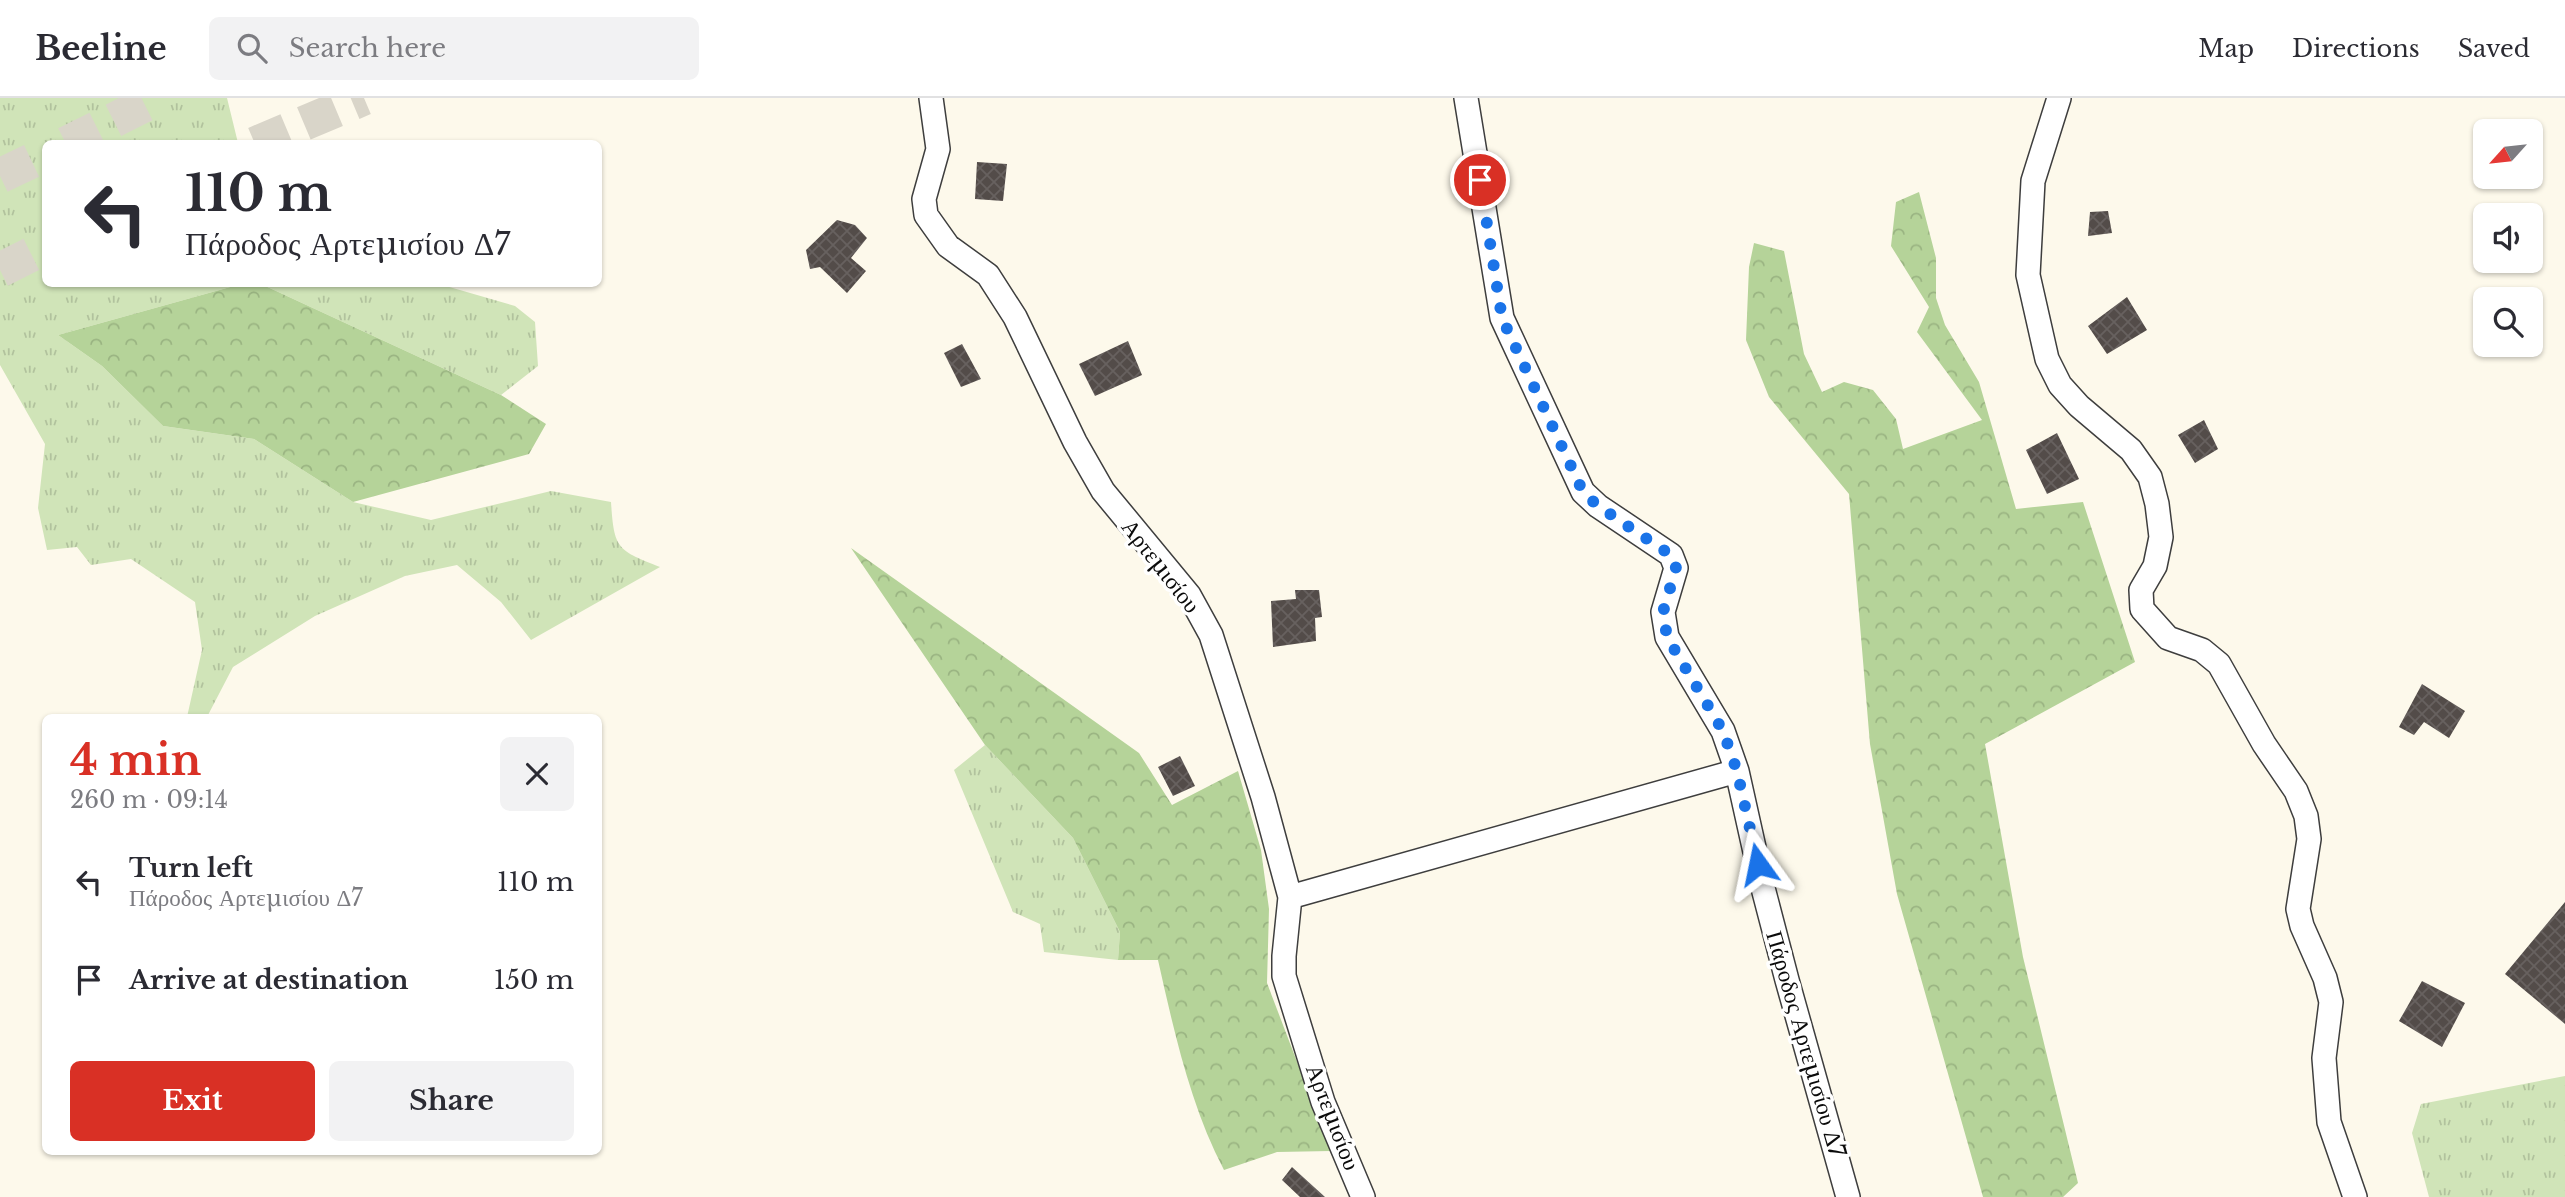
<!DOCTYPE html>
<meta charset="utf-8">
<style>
body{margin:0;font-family:"Libre Baskerville",serif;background:#f2f2f3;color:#2b2b33;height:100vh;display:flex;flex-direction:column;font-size:26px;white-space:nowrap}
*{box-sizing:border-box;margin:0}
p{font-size:23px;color:#7c7c81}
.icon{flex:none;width:38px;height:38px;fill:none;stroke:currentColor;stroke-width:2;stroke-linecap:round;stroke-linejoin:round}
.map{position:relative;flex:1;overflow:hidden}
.drawer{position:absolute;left:42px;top:616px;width:560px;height:441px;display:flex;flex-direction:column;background:#fff;border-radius:10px;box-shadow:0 2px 5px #0004}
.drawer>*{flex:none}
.hud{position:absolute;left:42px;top:42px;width:560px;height:147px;border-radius:10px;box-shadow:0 2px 5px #0004;background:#fff;color:#2b2b33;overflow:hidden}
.needle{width:46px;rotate:243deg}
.tools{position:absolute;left:2473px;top:21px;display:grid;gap:14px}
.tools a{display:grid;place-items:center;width:70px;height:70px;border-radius:10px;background:#fff;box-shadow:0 2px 5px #0004;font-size:35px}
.pin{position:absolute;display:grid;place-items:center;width:60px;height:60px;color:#fff;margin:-30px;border:4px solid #fff;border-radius:50%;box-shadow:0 2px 7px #0007}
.me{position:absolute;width:77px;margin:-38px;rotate:348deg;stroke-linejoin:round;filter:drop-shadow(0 0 5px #0008)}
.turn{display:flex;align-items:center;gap:24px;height:147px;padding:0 28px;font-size:32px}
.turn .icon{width:91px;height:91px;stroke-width:2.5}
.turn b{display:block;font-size:49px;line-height:60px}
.round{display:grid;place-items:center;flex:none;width:74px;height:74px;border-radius:10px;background:#f2f2f3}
.head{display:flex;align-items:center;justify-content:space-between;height:119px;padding:0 28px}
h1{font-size:42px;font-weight:700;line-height:52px;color:#d93025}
.action{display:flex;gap:14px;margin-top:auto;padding:14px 28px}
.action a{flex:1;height:80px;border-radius:10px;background:#d93025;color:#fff;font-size:28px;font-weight:700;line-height:80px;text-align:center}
.action a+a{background:#f2f2f3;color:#2b2b33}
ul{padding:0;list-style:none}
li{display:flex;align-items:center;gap:21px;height:98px;padding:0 28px}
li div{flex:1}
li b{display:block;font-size:26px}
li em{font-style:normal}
header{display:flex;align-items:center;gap:42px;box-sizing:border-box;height:98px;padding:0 35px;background:#fff;border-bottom:2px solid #e1e1e2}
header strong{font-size:33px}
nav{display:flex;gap:38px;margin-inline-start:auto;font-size:24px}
.search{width:490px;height:63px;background:#f2f2f3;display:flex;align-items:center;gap:18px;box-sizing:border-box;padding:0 24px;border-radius:10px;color:#7c7c81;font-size:26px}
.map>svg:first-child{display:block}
.grass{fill:url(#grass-tufts)}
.forest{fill:url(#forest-crowns)}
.building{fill:url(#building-cross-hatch)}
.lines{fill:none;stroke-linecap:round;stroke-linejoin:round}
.highway-tunnel{stroke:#d9d5c9;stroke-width:35;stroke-dasharray:35 18;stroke-linecap:butt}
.minor-casing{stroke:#3e3e3e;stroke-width:26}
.minor{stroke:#fff;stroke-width:23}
.route{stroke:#1a73e8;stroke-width:12;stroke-dasharray:0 21.6}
.labels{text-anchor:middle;stroke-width:7;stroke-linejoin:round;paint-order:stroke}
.street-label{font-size:23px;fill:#0b0b0b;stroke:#fff}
</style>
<header>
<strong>Beeline</strong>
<div class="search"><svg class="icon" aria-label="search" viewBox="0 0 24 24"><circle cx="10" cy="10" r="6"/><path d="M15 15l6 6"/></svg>Search here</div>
<nav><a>Map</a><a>Directions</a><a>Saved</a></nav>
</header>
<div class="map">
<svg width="2565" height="1099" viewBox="0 0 2565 1099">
<defs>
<pattern id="grass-tufts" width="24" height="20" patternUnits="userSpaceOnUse" patternTransform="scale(1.75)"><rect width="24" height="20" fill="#d0e4b8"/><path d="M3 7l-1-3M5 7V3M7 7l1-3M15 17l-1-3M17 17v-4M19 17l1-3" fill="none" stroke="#b1c29d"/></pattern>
<pattern id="forest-crowns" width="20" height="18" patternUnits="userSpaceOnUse" patternTransform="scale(1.75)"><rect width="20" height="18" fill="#b5d399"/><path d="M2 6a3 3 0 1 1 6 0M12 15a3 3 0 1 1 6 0" fill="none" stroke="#9ab482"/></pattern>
<pattern id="building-cross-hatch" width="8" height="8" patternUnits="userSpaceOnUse" patternTransform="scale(1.75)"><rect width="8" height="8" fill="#534c49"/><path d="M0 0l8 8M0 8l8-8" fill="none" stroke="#67615f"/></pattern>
</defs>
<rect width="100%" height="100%" fill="#fdf9eb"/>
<!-- grass -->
<path class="grass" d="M0 0H227L238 45 46 46V186H241L58 237 102 268 163 328 254 341 353 404 431 422 551 393 611 404C614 451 617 452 660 469L531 542 501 504 457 467 405 478 315 518 233 569 207 619H187L202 552 195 504 131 461 91 467 77 449 47 452 38 410 45 346 0 267Z
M261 186H439L515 208 535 224 538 268 501 297Z
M985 647 1073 740 1120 834 1118 862 1044 854 1040 826 1013 814 954 672Z
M2565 978V1099H2429L2412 1035 2421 1006Z"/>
<!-- forest -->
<path class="forest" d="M1919 94 1936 160V200L1945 227 1979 284 2016 411 2083 404 2135 564 1985 646 2023 859 2078 1085 2063 1099H1983L1897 796 1870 646 1849 396 1769 299 1746 242 1749 169 1754 145 1784 153 1804 256 1822 294 1844 284 1873 292 1896 321 1903 351 1982 322 1917 234 1929 209 1891 148 1896 104Z
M241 186H261L501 297 546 326 529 356 353 404 254 341 163 328 102 268 58 237Z
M851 450 1139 655 1172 707 1238 673 1261 752 1269 811 1267 885 1331 1053 1277 1054 1224 1072C1190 1007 1174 933 1158 862H1118L1120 834 1073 740 985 647Z"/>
<!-- building -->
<path class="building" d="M977 64 1007 66 1003 103 975 101Z
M2108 113 2112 135 2088 138 2090 114Z
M837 122 855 127 867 140 851 160 866 173 847 195 820 169 810 171 806 152Z
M2127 199 2147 232 2107 256 2088 228Z
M1128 243 1142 277 1095 298 1079 266Z
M962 246 981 281 961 289 944 255Z
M2204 322 2218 351 2195 365 2178 337Z
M2057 335 2079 381 2047 396 2026 352Z
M1295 492H1319L1322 519 1315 520 1316 543 1273 549 1271 503 1296 501Z
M2422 586 2465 613 2449 640 2424 624 2414 637 2399 629Z
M1180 658 1195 688 1173 698 1158 669Z
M2565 804V926L2505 876Z
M2422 883 2465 905 2442 949 2399 923Z
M1292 1069 1325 1099H1300L1282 1082Z"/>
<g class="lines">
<!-- highway-tunnel -->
<path class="highway-tunnel" d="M66 46 158 0
M255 46 364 0
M0 78 46 56
M0 172 46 149"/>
<!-- minor casing -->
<g class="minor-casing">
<path id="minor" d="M931 0 938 51 924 101 926 117 948 148 988 177 1015 219 1075 344 1103 393 1189 497 1211 537 1263 699 1290 799 1284 858V878L1323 1004 1363 1099
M1466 0 1502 220 1583 394 1598 408 1671 457 1676 470 1663 514 1667 539 1723 633 1737 673 1763 790 1787 882 1848 1099
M2059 0 2033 83 2028 177 2047 261 2060 287 2079 308 2131 352 2150 379 2157 406 2161 439 2155 468 2141 492 2142 511 2168 540 2202 552 2219 566 2264 646 2296 693 2306 718 2309 741 2298 811 2302 828 2325 880 2331 904 2324 960 2329 1024 2355 1099
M1290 799 1737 673"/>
</g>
<!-- minor -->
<use href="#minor" class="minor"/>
</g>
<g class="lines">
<!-- route -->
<path class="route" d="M1480 82 1502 220 1583 394 1598 408 1671 457 1676 470 1663 514 1667 539 1723 633 1737 673 1758 766"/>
</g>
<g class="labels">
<!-- street labels -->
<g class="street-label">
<text transform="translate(1161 468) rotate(52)" y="8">Αρτεμισίου</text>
<text transform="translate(1806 946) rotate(74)" y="8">Πάροδος Αρτεμισίου Δ7</text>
<text transform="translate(1333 1019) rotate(69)" y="8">Αρτεμισίου</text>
</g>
</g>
</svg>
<div class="tools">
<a><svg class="needle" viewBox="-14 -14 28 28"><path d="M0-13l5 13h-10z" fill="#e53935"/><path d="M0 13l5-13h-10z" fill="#7c7c81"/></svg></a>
<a><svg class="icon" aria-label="sound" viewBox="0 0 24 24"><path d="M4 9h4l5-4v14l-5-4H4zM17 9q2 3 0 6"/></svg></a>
<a><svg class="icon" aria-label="search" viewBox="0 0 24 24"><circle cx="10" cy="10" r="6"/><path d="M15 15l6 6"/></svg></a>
</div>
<div class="pin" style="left:1480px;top:82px;background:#d93025"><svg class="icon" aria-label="arrive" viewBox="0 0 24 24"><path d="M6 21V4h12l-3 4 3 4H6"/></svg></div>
<svg class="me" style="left:1758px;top:766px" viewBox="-20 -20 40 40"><path d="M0-17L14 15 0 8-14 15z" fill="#1a73e8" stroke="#fff" stroke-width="4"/></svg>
<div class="hud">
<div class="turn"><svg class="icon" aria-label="left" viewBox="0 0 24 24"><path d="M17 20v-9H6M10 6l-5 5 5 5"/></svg><div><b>110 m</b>Πάροδος Αρτεμισίου Δ7</div></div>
</div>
<section class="drawer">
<div class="head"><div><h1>4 min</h1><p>260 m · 09:14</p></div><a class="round"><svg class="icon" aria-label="close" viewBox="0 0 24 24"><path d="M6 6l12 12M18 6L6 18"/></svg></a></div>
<ul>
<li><svg class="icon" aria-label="left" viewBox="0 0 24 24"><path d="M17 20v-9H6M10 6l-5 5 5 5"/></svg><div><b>Turn left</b><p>Πάροδος Αρτεμισίου Δ7</p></div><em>110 m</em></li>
<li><svg class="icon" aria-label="arrive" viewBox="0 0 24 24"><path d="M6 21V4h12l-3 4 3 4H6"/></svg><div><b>Arrive at destination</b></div><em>150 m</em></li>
</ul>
<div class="action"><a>Exit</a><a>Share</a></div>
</section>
</div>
